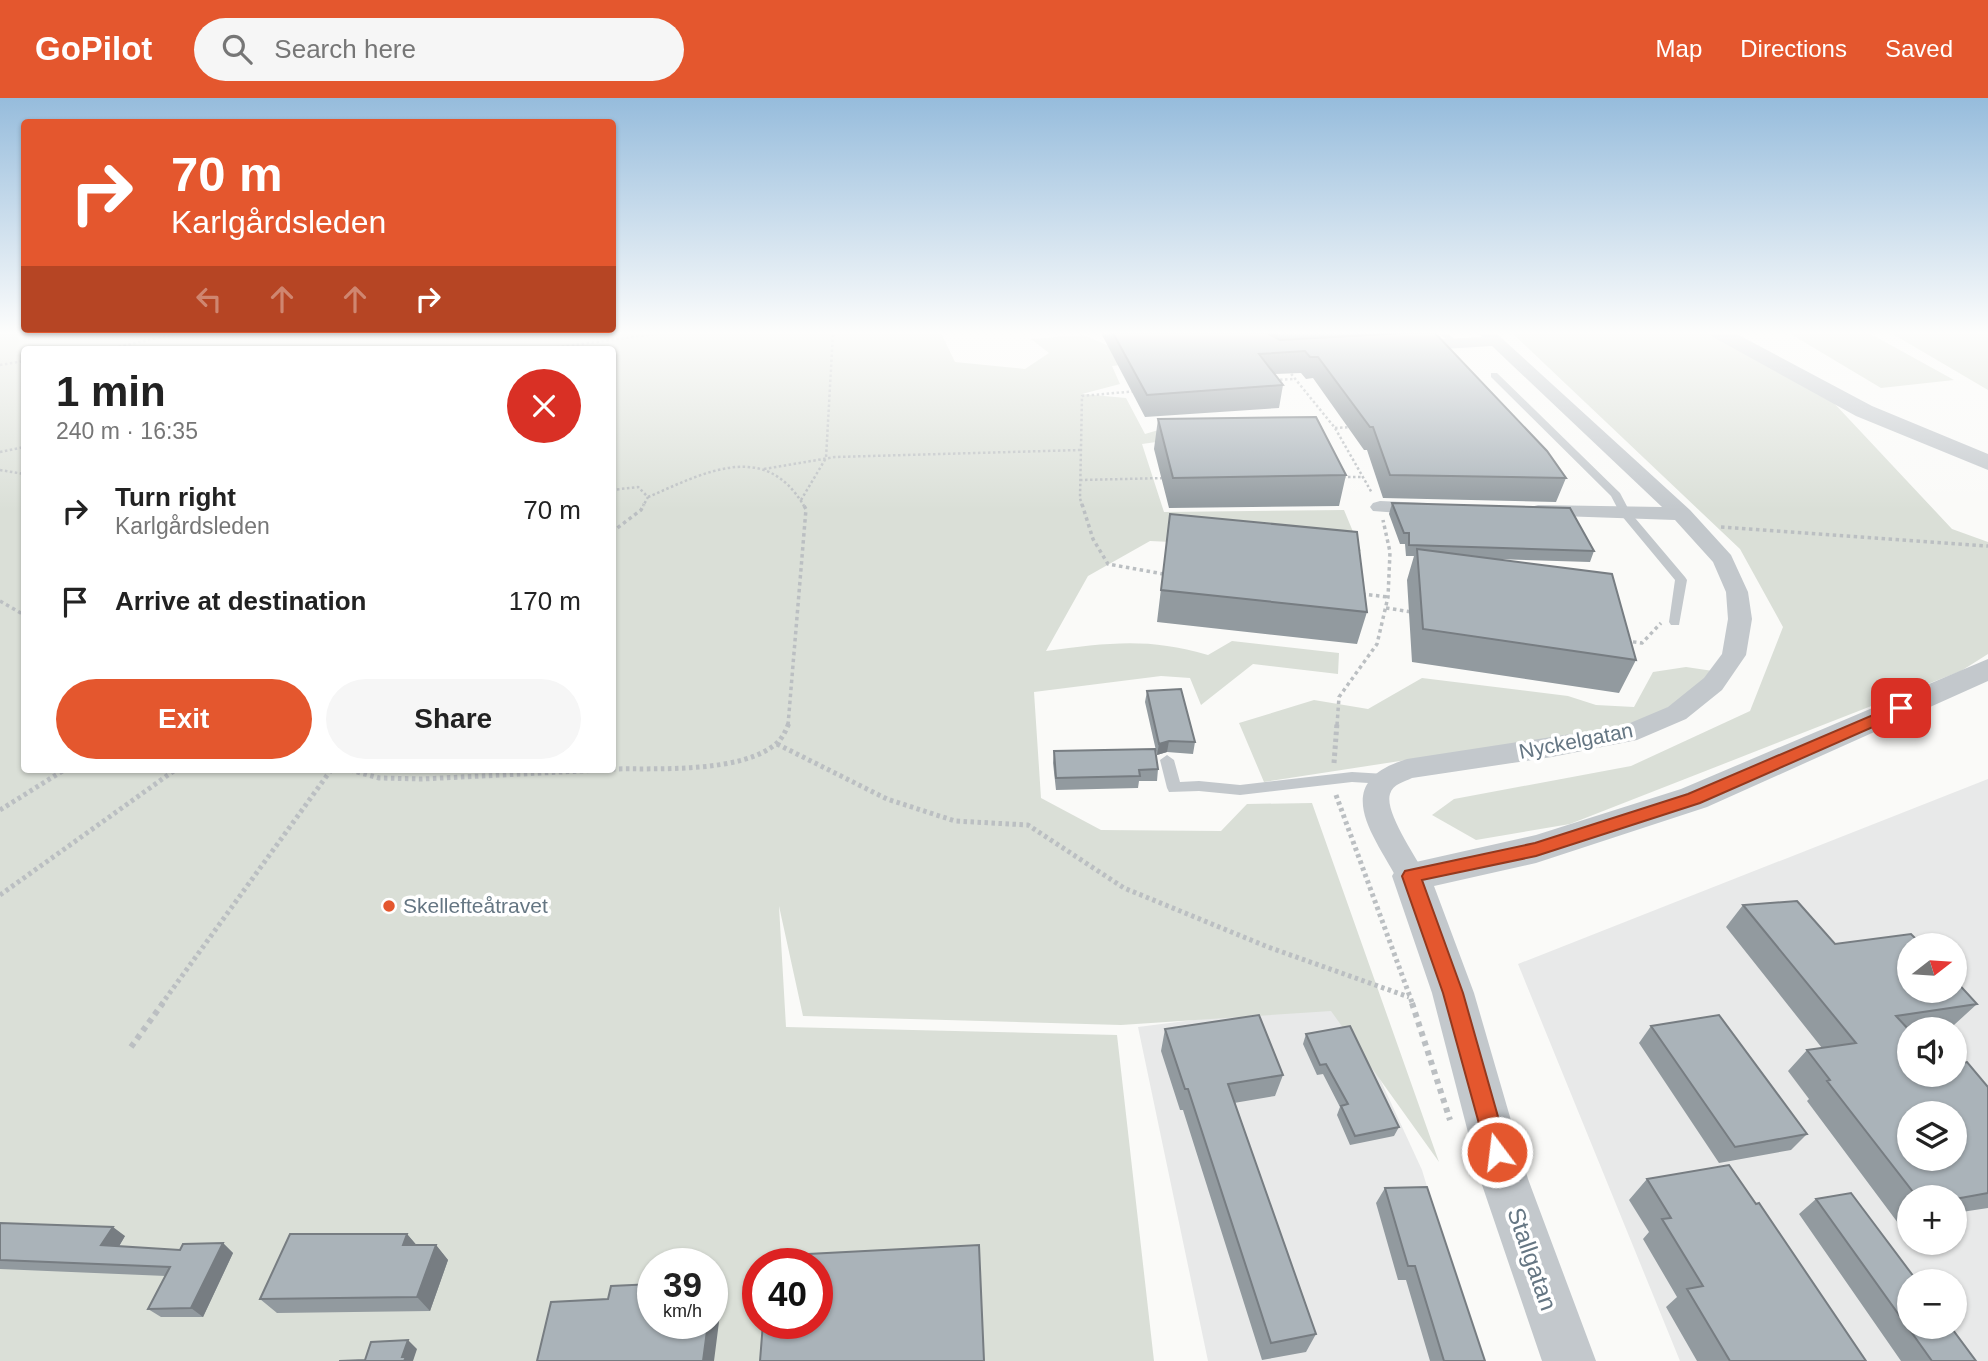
<!DOCTYPE html>
<meta charset="utf-8">
<style>
body{margin:0;font-family:Helvetica,sans-serif;background:#f6f6f6;color:#222;height:100vh;display:flex;flex-direction:column;font-size:26px;white-space:nowrap}
*{box-sizing:border-box;margin:0}
p{font-size:23px;color:#767676}
.icon{flex:none;width:38px;height:38px;fill:none;stroke:currentColor;stroke-width:2;stroke-linecap:round;stroke-linejoin:round}
.map{position:relative;flex:1;overflow:hidden}
.panel{position:absolute;left:21px;top:248px;width:595px;height:427px;display:flex;flex-direction:column;background:#fff;border-radius:7px;box-shadow:0 2px 5px #0004}
.panel>*{flex:none}
.guide{position:absolute;left:21px;top:21px;width:595px;height:214px;border-radius:7px;box-shadow:0 2px 5px #0004;background:#e4572e;color:#fff;overflow:hidden}
.needle{width:46px;rotate:73deg}
.fabs{position:absolute;left:1897px;top:835px;display:grid;gap:14px}
.fabs a{display:grid;place-items:center;width:70px;height:70px;border-radius:50%;background:#fff;box-shadow:0 2px 5px #0004;font-size:35px}
.speed{position:absolute;left:637px;top:1150px;display:flex;gap:14px;font-size:35px;font-weight:700;text-align:center}
.speed>*{display:grid;place-content:center;width:91px;height:91px;border-radius:50%;background:#fff;box-shadow:0 2px 5px #0004;line-height:1}
.speed small{font-size:18px;font-weight:400}
.speed .limit{border:10px solid #d22;background:#fff;color:#111}
.pin{position:absolute;display:grid;place-items:center;width:60px;height:60px;color:#fff;margin:-30px;border-radius:14px;box-shadow:0 4px 10px #0006}
.me{position:absolute;width:77px;margin:-38px;rotate:345deg;stroke-linejoin:round;filter:drop-shadow(0 0 5px #0008)}
.turn{display:flex;align-items:center;gap:24px;height:147px;padding:0 35px;font-size:32px}
.turn .icon{width:91px;height:91px;stroke-width:2.5}
.turn b{display:block;font-size:49px;line-height:60px}
.lanes{display:flex;align-items:center;height:66px;padding:0 35px;background:#0003;justify-content:center;gap:35px;direction:ltr}
.lanes .off{opacity:.35}
.round{display:grid;place-items:center;flex:none;width:74px;height:74px;border-radius:37px;background:#f6f6f6}
.summary{display:flex;align-items:center;justify-content:space-between;height:119px;padding:0 35px}
h1{font-size:42px;font-weight:800;line-height:52px}
.action{display:flex;gap:14px;margin-top:auto;padding:14px 35px}
.action a{flex:1;height:80px;border-radius:42px;background:#e4572e;color:#fff;font-size:28px;font-weight:800;line-height:80px;text-align:center}
.action a+a{background:#f6f6f6;color:#222}
ul{padding:0;list-style:none}
li{display:flex;align-items:center;gap:21px;height:91px;padding:0 35px}
li div{flex:1}
li b{display:block;font-size:26px}
li em{font-style:normal}
header{display:flex;align-items:center;gap:42px;box-sizing:border-box;height:98px;padding:0 35px;background:#e4572e;color:#fff}
header strong{font-size:33px}
nav{display:flex;gap:38px;margin-inline-start:auto;font-size:24px}
.search{width:490px;height:63px;background:#f6f6f6;display:flex;align-items:center;gap:18px;box-sizing:border-box;padding:0 24px;border-radius:38px;color:#767676;font-size:26px}
.map>svg:first-child{display:block}
.built{fill:#e8e9e9;fill-rule:evenodd}
.green{fill:#dadfd7;fill-rule:evenodd}
.lines{fill:none;stroke-linecap:round;stroke-linejoin:round}
.path-far3{stroke:#bbbfc2;stroke-width:2.5;stroke-dasharray:2.5 2.5;stroke-linecap:butt}
.path-far2{stroke:#bbbfc2;stroke-width:3.5;stroke-dasharray:3.5 3.5;stroke-linecap:butt}
.path-far1{stroke:#bbbfc2;stroke-width:5;stroke-dasharray:3.5 3.5;stroke-linecap:butt}
.path{stroke:#bbbfc2;stroke-width:6;stroke-dasharray:5 5;stroke-linecap:butt}
.service{fill:#c3c8cc;fill-rule:evenodd}
.minor{fill:#c3c8cc;fill-rule:evenodd}
.tertiary{fill:#c3c8cc;fill-rule:evenodd}
.wall{fill:#929a9f}
.shaded-wall{fill:#777d82}
.building{fill:#aab3b9;stroke:#777d82;stroke-width:2;fill-rule:evenodd}
.route{fill:#e4572e;stroke:#94391e;stroke-width:2}
.poi-dot{fill:#e4572e;stroke:#fff;stroke-width:2.5}
.labels{text-anchor:middle;stroke-width:7;stroke-linejoin:round;paint-order:stroke}
.street-label{font-size:21px;fill:#657683;stroke:#fff}
.poi-label{font-size:21px;fill:#657683;stroke:#fff;text-anchor:start}
.near-street-label{font-size:24px;fill:#657683;stroke:#fff}
</style>
<header>
<strong>GoPilot</strong>
<div class="search"><svg class="icon" aria-label="search" viewBox="0 0 24 24"><circle cx="10" cy="10" r="6"/><path d="M15 15l6 6"/></svg>Search here</div>
<nav><a>Map</a><a>Directions</a><a>Saved</a></nav>
</header>
<div class="map">
<svg width="1988" height="1263" viewBox="0 0 1988 1263">
<rect width="100%" height="100%" fill="#fafaf8"/>
<!-- built -->
<path class="built" d="M1988 681V1263H1680L1518 866ZM1909 847H1955V892H1909ZM1909 931H1955V976H1909ZM1909 1015H1955V1060H1909ZM1909 1099H1955V1144H1909ZM1909 1183H1955V1228H1909Z
M1344 903 1422 1072 1480 1263H1208L1138 929Z"/>
<!-- green -->
<path class="green" d="M0 235H941L955 264 1025 271 1049 255 1031 241 1084 237 1123 254 1214 257 1112 268 1120 286 1082 296 1126 300 1145 336 1182 325 1192 339 1142 346 1164 414 1344 412 1361 453 1150 443 1088 478 1046 553C1107 545 1147 539 1208 557L1232 543 1339 555 1338 576 1253 566 1201 607 1190 580 1161 578 1034 594 1041 700 1101 732 1221 733 1247 706 1312 705 1439 1064 1331 913 1121 927 803 918 779 808 786 929 1117 937 1154 1263H0ZM24 252H612V672H24ZM653 1166H712V1225H653ZM758 1166H817V1225H758Z
M1512 235H1711L1833 304 1952 431 1988 444V556L1961 573 1570 726 1476 742 1432 717 1454 701 1631 668 1750 613 1783 529 1740 451Z
M1789 235H1869L1954 282 1881 290Z
M1891 235H1988V292Z
M1686 569 1713 573 1688 599 1627 631 1497 648 1264 684 1239 625 1314 602 1368 611 1422 580 1568 598 1596 607 1634 609 1653 574Z"/>
<g class="lines">
<!-- path-far3 -->
<path class="path-far3" d="M104 252 180 235
M537 252 663 235
M0 267 24 263
M1288 272 1335 330 1372 395
M1275 282 1294 281
M1335 330 1352 329
M0 354 24 349
M764 371 835 359 1081 352
M0 372 24 376
M1343 379H1362
M1080 382 1166 380
M612 392 638 389 648 399 643 408
M648 399C704 375 765 341 804 408
M801 402 826 360 833 235
M1082 408 1080 400 1082 298 1137 293"/>
<!-- path-far2 -->
<path class="path-far2" d="M1082 406 1093 441 1108 466 1169 477
M1721 429 1988 448
M612 434 641 412 644 406
M1362 496 1388 499
M0 503 24 517
M1386 510 1412 514
M1626 543 1642 545 1661 525
M788 627 806 411 803 406
M1337 627 1339 599 1377 546 1388 499 1390 454 1383 422"/>
<!-- path-far1 -->
<path class="path-far1" d="M777 646 887 701 955 723 1028 727 1124 790 1268 849 1409 899
M1334 665 1337 625
M612 671C656 670 744 676 778 644 783 639 786 632 789 625
M350 672 379 680 422 681 601 672
M1336 697 1413 907
M0 712 64 672
M0 797 175 672
M161 907 331 672"/>
<!-- path -->
<path class="path" d="M1412 905 1450 1022
M131 949 163 905"/>
<!-- service -->
<path class="service" d="M1439 235H1448L1458 245 1451 247Z
M1491 275H1497L1620 395 1630 414 1685 479 1687 482 1679 527H1671L1669 524 1675 482 1621 417 1611 398 1491 279Z
M1167 657 1174 662 1180 684 1199 683 1240 687 1352 674 1385 676 1390 677 1392 681 1390 685 1385 686 1352 684 1240 697 1199 693 1169 694 1167 690 1160 662Z"/>
<!-- minor -->
<path class="minor" d="M1479 235H1496L1690 412 1731 457 1748 494 1752 521 1746 557 1722 592 1686 621 1637 642 1552 659 1412 680C1404 684 1393 686 1390 696 1384 714 1417 760 1426 778L1422 786 1411 790 1400 786C1375 738 1327 685 1407 661L1623 628 1668 609 1704 580 1722 556 1728 521 1726 494 1713 464 1675 422 1531 417 1528 413 1531 409 1538 407 1662 409 1492 248 1410 253 1402 248 1410 243 1482 239Z
M1380 403 1426 405 1433 407 1436 411 1433 415 1426 417 1373 413 1370 409 1373 405Z"/>
<!-- tertiary -->
<path class="tertiary" d="M1710 235H1735L1872 308 1988 356V372L1856 318 1713 239Z
M1988 561V583L1707 709 1536 765 1434 788 1474 895 1528 1081 1596 1263H1542L1480 1081 1432 895 1392 778 1398 768 1536 737 1681 691Z"/>
</g>
<!-- wall -->
<path class="wall" d="M1101 235H1435L1566 380 1556 404 1383 400 1367 352H1364L1313 280 1306 281 1301 275 1275 276 1283 287 1279 310 1145 319Z
M1158 321 1346 377 1339 408 1169 410 1154 351Z
M1392 405 1594 453 1590 464 1495 461 1636 562 1619 595 1412 564 1407 482 1414 458H1406L1405 446H1400L1389 416Z
M1170 416 1367 514 1357 546 1157 524Z
M1147 593 1195 644 1193 656 1167 654 1157 657 1145 604Z
M1054 653 1158 671 1157 683H1139L1138 690 1056 692 1053 665Z
M1743 807 1977 906 1954 927 1929 931H1909V976L1988 989V1110L1955 1115V1099H1909V1123L1898 1125 1807 1003 1809 1001 1788 973 1807 952 1822 950 1726 829Z
M1651 928 1807 1036 1791 1052 1719 1065 1639 945Z
M1165 931 1283 977 1275 998 1234 1005 1316 1236 1306 1254 1262 1262 1183 1012H1180L1161 953Z
M1306 936 1399 1029 1394 1038 1350 1047 1337 1017 1340 1009 1323 976 1317 977 1303 946Z
M1647 1081 1756 1106 1866 1263H1697L1666 1209 1677 1199 1643 1141 1649 1134 1629 1102Z
M1385 1090 1485 1263H1430L1406 1182H1398L1376 1105Z
M1816 1101 1976 1263H1901L1799 1116Z
M0 1125 125 1138 119 1148 180 1152 223 1145 233 1155 203 1219H161L148 1211 166 1178 0 1171Z
M407 1136 416 1147H436L448 1162 430 1213 277 1215 260 1201Z"/>
<!-- shaded-wall -->
<path class="shaded-wall" d="M1270 235H1278L1276 248 1267 255Z
M1169 643 1167 654 1157 657 1159 646Z
M113 1129 125 1138 114 1157 101 1147Z
M407 1136 420 1151 403 1147Z
M223 1145 233 1155 203 1219 191 1210Z
M436 1147 448 1162 430 1213 417 1199Z
M712 1199 720 1216 714 1263H703L708 1225H712Z
M408 1242 417 1251 413 1263H404L402 1259Z"/>
<!-- building -->
<path class="building" d="M1113 235H1270L1269 236 1280 242 1406 235H1435L1547 353 1566 380 1390 377 1373 329H1370L1318 259H1310L1305 253 1259 256 1283 287 1147 297Z
M1316 319 1346 377 1173 380 1158 321Z
M1392 405 1570 410 1594 453 1409 447V435H1404Z
M1170 416 1357 434 1367 514 1161 492Z
M1417 451 1612 476 1636 562 1423 531Z
M1181 591 1195 644 1169 643 1159 646 1147 593Z
M1155 651 1158 671 1139 672 1140 678 1056 680 1054 653Z
M1797 803 1835 846 1911 836 1922 847H1909V892H1955V882L1977 906 1896 918 1909 932V976H1955V966L1967 964 1988 989V1095L1955 1101V1099H1917L1827 983 1830 982 1807 952 1856 945 1743 807ZM1909 1015H1955V1060H1909Z
M1259 917 1283 977 1228 986 1316 1236 1271 1245 1188 991H1185L1165 931Z
M1719 917 1807 1036 1735 1049 1651 928Z
M1350 928 1399 1029 1355 1038 1341 1008 1348 1006 1326 966 1320 967 1306 936Z
M1729 1067 1756 1106 1759 1105 1866 1263H1730L1687 1191 1703 1188 1662 1121 1671 1120 1647 1081Z
M1427 1089 1485 1263H1444L1415 1168H1408L1385 1090Z
M1851 1095 1917 1183H1909V1228H1950L1976 1263H1932L1816 1101Z
M0 1125 113 1129 101 1147 180 1152 183 1146 223 1145 191 1210 148 1211 170 1169 0 1162Z
M290 1136H407L403 1147H436L417 1199 260 1201Z
M979 1147 984 1263H760L763 1225H817V1166H769L770 1158Z
M653 1186V1225H708L703 1263H537L551 1204 608 1201 611 1188Z
M408 1242 402 1259H406L404 1263H339L365 1262 371 1244Z"/>
<!-- sky -->
<linearGradient id="sky" x2="0" y2="1"><stop stop-color="#96bcdc"/><stop offset="0.57" stop-color="#fdfdfc"/><stop offset="1" stop-color="#fdfdfc" stop-opacity="0"/></linearGradient>
<rect width="1988" height="412" fill="url(#sky)"/>
<!-- route -->
<path class="route" d="M1901 605 1907 607 1909 610 1907 614 1700 705 1536 758 1422 782 1463 895 1508 1054 1505 1062 1497 1065 1489 1062 1443 895 1402 778 1405 773 1535 745 1688 696Z"/>
<!-- markers -->
<circle class="poi-dot" cx="389" cy="808" r="7"/>
<g class="labels">
<!-- street labels -->
<g class="street-label">
<text transform="translate(1576 643) rotate(-11)" y="7">Nyckelgatan</text>
</g>
<!-- poi labels -->
<g class="poi-label">
<text x="403" y="815">Skellefteåtravet</text>
</g>
<!-- near-street labels -->
<g class="near-street-label">
<text transform="translate(1532 1161) rotate(71)" y="8">Stallgatan</text>
</g>
</g>
</svg>
<div class="fabs">
<a><svg class="needle" viewBox="-14 -14 28 28"><path d="M0-13l5 13h-10z" fill="#e53935"/><path d="M0 13l5-13h-10z" fill="#767676"/></svg></a>
<a><svg class="icon" aria-label="sound" viewBox="0 0 24 24"><path d="M4 9h4l5-4v14l-5-4H4zM17 9q2 3 0 6"/></svg></a>
<a><svg class="icon" aria-label="layers" viewBox="0 0 24 24"><path d="M12 4l9 5-9 5-9-5zM3 14l9 5 9-5"/></svg></a>
<a>+</a>
<a>−</a>
</div>
<div class="speed"><div>39<small>km/h</small></div><div class="limit">40</div></div>
<div class="pin" style="left:1901px;top:610px;background:#d93025"><svg class="icon" aria-label="arrive" viewBox="0 0 24 24"><path d="M6 21V4h12l-3 4 3 4H6"/></svg></div>
<svg class="me" style="left:1497px;top:1054px" viewBox="-20 -20 40 40"><circle r="17" fill="#e4572e" stroke="#fff" stroke-width="3"/><path d="M0-11L8 9 0 5-8 9z" fill="#fff"/></svg>
<div class="guide">
<div class="turn"><svg class="icon" aria-label="right" viewBox="0 0 24 24"><path d="M7 20v-9h11M14 6l5 5-5 5"/></svg><div><b>70 m</b>Karlgårdsleden</div></div>
<div class="lanes"><svg class="icon off" aria-label="left" viewBox="0 0 24 24"><path d="M17 20v-9H6M10 6l-5 5 5 5"/></svg><svg class="icon off" aria-label="ahead" viewBox="0 0 24 24"><path d="M12 20V5M6 11l6-6 6 6"/></svg><svg class="icon off" aria-label="ahead" viewBox="0 0 24 24"><path d="M12 20V5M6 11l6-6 6 6"/></svg><svg class="icon" aria-label="right" viewBox="0 0 24 24"><path d="M7 20v-9h11M14 6l5 5-5 5"/></svg></div>
</div>
<section class="panel">
<div class="summary"><div><h1>1 min</h1><p>240 m · 16:35</p></div><a class="round" style="background:#d93025;color:#fff"><svg class="icon" aria-label="close" viewBox="0 0 24 24"><path d="M6 6l12 12M18 6L6 18"/></svg></a></div>
<ul>
<li><svg class="icon" aria-label="right" viewBox="0 0 24 24"><path d="M7 20v-9h11M14 6l5 5-5 5"/></svg><div><b>Turn right</b><p>Karlgårdsleden</p></div><em>70 m</em></li>
<li><svg class="icon" aria-label="arrive" viewBox="0 0 24 24"><path d="M6 21V4h12l-3 4 3 4H6"/></svg><div><b>Arrive at destination</b></div><em>170 m</em></li>
</ul>
<div class="action"><a>Exit</a><a>Share</a></div>
</section>
</div>
